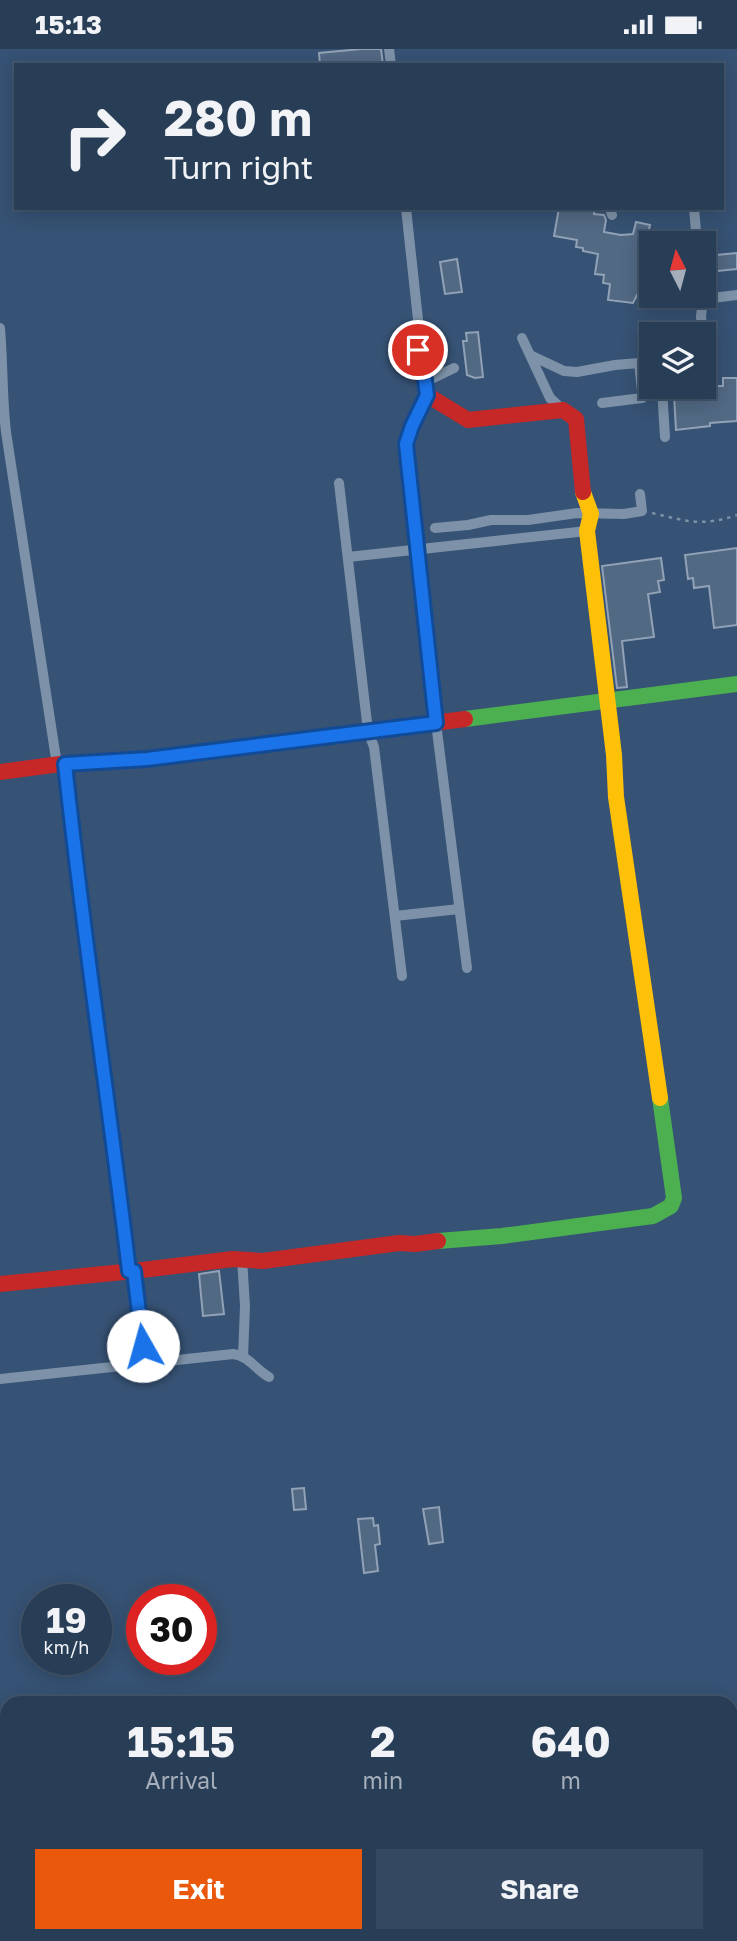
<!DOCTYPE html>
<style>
body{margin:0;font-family:"Golos Text",sans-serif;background:#344961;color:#f1f3f6;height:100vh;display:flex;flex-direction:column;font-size:26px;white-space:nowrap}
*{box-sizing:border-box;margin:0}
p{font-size:23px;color:#a5aeba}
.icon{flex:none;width:38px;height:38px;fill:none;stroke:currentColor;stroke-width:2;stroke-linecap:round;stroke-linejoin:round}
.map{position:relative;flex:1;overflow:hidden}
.sheet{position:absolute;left:0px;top:1647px;width:738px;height:247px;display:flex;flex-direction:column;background:#283e57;border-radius:21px 21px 0 0;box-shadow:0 4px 18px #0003,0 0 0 2px #44576d}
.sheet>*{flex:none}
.banner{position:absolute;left:14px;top:14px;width:710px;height:147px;border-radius:0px;box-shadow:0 4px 18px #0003,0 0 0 2px #44576d;background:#283e57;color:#f1f3f6;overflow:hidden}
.needle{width:46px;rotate:354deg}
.fabs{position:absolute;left:639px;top:182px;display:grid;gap:14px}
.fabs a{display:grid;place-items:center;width:77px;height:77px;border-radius:0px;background:#283e57;box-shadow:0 4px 18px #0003,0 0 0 2px #44576d;font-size:35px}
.speed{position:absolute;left:21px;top:1535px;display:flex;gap:14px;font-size:35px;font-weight:700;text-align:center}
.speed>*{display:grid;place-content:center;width:91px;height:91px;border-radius:50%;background:#283e57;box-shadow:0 4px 18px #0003,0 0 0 2px #44576d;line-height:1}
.speed small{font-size:18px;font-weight:400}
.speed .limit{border:10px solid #d22;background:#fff;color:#111}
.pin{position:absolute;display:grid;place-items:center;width:60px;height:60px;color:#fff;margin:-30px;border:4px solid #fff;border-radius:50%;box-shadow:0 2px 7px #0007}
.me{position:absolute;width:77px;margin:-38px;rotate:353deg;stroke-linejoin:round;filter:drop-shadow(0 0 5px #0008)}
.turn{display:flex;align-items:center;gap:24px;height:147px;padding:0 35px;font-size:32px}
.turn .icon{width:91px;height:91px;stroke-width:2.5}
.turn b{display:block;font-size:49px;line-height:60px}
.eta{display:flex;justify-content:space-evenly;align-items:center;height:119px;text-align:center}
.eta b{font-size:42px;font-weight:700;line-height:49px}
.button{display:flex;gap:14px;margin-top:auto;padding:14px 35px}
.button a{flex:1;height:80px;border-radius:0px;background:#ea580c;color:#fff;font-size:28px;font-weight:700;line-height:80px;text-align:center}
.button a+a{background:#344961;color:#f1f3f6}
.status{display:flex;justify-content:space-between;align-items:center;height:49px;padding:0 35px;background:#283e57;direction:ltr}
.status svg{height:19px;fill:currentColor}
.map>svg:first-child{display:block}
.building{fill:#526984;stroke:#92a2b6;stroke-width:2}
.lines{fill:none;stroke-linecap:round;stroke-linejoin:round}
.path{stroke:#7d92a8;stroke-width:2.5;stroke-dasharray:3.5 5;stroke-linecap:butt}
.street{stroke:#7d92a8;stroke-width:10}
.fast{stroke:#4caf50;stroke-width:16}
.slow{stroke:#ffc107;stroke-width:16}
.jam{stroke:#c62828;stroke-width:16}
.route-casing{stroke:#114b97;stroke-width:18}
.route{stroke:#1a73e8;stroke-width:12}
</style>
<div class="status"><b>15:13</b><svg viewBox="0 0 49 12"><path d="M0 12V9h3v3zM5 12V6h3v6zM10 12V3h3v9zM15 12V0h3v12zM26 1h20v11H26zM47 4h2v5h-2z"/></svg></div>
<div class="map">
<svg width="737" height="1892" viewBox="0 0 737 1892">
<rect width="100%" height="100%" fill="#365274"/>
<!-- building -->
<path class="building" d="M361 0H381L383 16H320L319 4Z
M559 159H595L594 165 604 166 606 171 604 183 621 186 633 185 636 173 650 176 644 205H651V219L633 254 608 251 610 235 603 234 604 226 595 225 598 205 583 202V199L576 198 577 191 554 187Z
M737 204V220L708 223 706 207Z
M457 210 462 243 445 245 440 213Z
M478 283 483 328 475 329 467 326 463 292H467L466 284Z
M723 329H737V372L710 374V377L676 381 674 346 682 345 686 339H697L705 343 712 342 717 337H723Z
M737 499V576L714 579 709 537 694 539 693 529 688 530 685 506Z
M661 509 664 531 658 532 660 543 648 545 654 588 622 592 627 638 617 639 602 517Z
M219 1222 224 1265 203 1267 199 1225Z
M304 1439 306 1460 294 1461 292 1440Z
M439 1458 443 1493 429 1495 423 1460Z
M373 1469 374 1477 378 1476 380 1495 375 1496 378 1522 364 1524 358 1470Z"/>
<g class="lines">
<!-- path -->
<path class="path" d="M652 464C686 472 702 478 737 466"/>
<!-- street -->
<path class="street" d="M389 0 391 16
M406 159 422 308
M610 159 612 166
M694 159 697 194
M703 247 701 268 703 285
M704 250 737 246
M0 279C3 314 2 349 6 383L57 716
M704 286 710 334 704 335
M522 289 550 349 563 361
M530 306 564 322 577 323 615 316 639 314 642 342 678 338
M425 333 454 319
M662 340 665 388
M427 346 412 377 406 395 436 674 467 919
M602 354 642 349V342
M339 434 368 682 374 698 402 927
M435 479 468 476 491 471H528L577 464 624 465 642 462 640 445
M348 508 587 482
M65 715C84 884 109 1053 129 1222
M395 867 459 860
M242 1210 245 1257 243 1308
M134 1222 145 1314
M0 1330 233 1305C249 1307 255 1320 269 1328
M0 1806 7 1805"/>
<!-- fast -->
<path class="fast" d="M465 670 737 635
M438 1192 502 1187 653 1167 671 1157 674 1149 660 1049"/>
<!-- slow -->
<path class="slow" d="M583 443 591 465 587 482 614 706 616 748 660 1049"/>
<!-- jam -->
<path class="jam" d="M406 291C422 307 425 324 427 346L468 371 563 361 576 370 583 443
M0 723 60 715 147 710 465 670
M0 1235 134 1222 233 1210 263 1212 399 1194 415 1195 438 1192"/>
</g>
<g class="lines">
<!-- route casing -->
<g class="route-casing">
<path id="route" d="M143 1297 134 1222H129C109 1053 83 885 65 715L147 710 436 674 406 395 412 377 427 346 422 310 418 301"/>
</g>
<!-- route -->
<use href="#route" class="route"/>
</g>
</svg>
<div class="fabs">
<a><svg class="needle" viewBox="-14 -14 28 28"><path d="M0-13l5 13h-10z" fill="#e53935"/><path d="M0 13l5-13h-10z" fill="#a5aeba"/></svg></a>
<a><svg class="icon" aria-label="layers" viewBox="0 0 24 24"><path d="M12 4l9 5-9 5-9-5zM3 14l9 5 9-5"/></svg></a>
</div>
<div class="speed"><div>19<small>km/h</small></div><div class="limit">30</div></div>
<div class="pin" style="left:418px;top:301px;background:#d93025"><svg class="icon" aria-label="arrive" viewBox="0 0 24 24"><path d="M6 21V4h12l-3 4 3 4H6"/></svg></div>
<svg class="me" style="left:143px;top:1297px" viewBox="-20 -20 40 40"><circle r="19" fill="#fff"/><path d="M0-13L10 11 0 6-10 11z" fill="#1a73e8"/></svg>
<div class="banner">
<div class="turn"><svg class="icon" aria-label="right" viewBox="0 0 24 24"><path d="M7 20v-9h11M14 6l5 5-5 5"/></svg><div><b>280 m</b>Turn right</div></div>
</div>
<section class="sheet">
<div class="eta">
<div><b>15:15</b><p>Arrival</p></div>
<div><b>2</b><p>min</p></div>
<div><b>640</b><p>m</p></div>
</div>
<div class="button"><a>Exit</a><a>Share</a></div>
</section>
</div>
